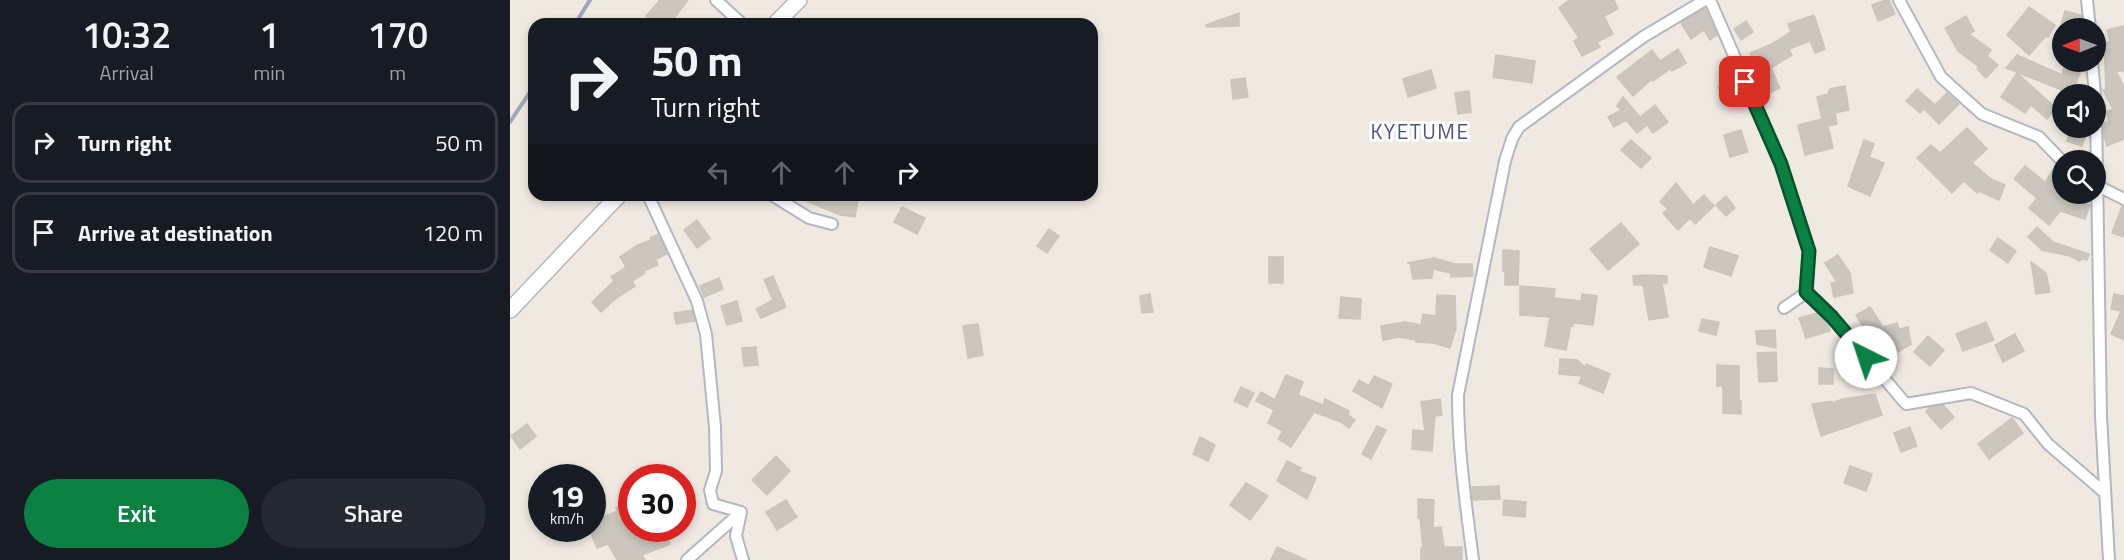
<!DOCTYPE html>
<style>
body{margin:0;font-family:"Titillium Web",sans-serif;background:#242831;color:#f1f3f6;height:100vh;display:flex;flex-direction:column;font-size:22px;white-space:nowrap}
*{box-sizing:border-box;margin:0}
p{font-size:20px;color:#9ea1a6}
.icon{flex:none;width:33px;height:33px;fill:none;stroke:currentColor;stroke-width:2;stroke-linecap:round;stroke-linejoin:round}
.map{position:relative;flex:1;overflow:hidden}
.side{display:flex;flex-direction:column;background:#171b24;width:510px}
.side>*{flex:none}
.top-card{position:absolute;left:18px;top:18px;width:570px;height:183px;border-radius:18px;box-shadow:0 3px 9px #0003;background:#171b24;color:#f1f3f6;overflow:hidden}
.needle{width:39px;rotate:269deg}
.controls{position:absolute;left:1542px;top:18px;display:grid;gap:12px}
.controls a{display:grid;place-items:center;width:54px;height:54px;border-radius:50%;background:#171b24;box-shadow:0 3px 9px #0003;font-size:30px}
.speed{position:absolute;left:18px;top:464px;display:flex;gap:12px;font-size:30px;font-weight:700;text-align:center}
.speed>*{display:grid;place-content:center;width:78px;height:78px;border-radius:50%;background:#171b24;box-shadow:0 3px 9px #0003;line-height:1}
.speed small{font-size:15px;font-weight:400}
.speed .limit{border:9px solid #d22;background:#fff;color:#111}
.pin{position:absolute;display:grid;place-items:center;width:51px;height:51px;color:#fff;margin:-26px;border-radius:12px;box-shadow:0 3px 9px #0006}
.me{position:absolute;width:66px;margin:-33px;rotate:319deg;stroke-linejoin:round;filter:drop-shadow(0 0 4px #0008)}
.turn{display:flex;align-items:center;gap:21px;height:126px;padding:0 24px;font-size:27px}
.turn .icon{width:78px;height:78px;stroke-width:2.5}
.turn b{display:block;font-size:42px;line-height:51px}
.lanes{display:flex;align-items:center;height:57px;padding:0 24px;background:#0003;justify-content:center;gap:30px;direction:ltr}
.lanes .off{opacity:.35}
.eta{display:flex;justify-content:space-evenly;align-items:center;height:102px;text-align:center}
.eta b{font-size:36px;font-weight:600;line-height:42px}
.cta{display:flex;gap:12px;margin-top:auto;padding:12px 24px}
.cta a{flex:1;height:69px;border-radius:36px;background:#0b8043;color:#fff;font-size:24px;font-weight:600;line-height:69px;text-align:center}
.cta a+a{background:#242831;color:#f1f3f6}
ul{padding:0;list-style:none}
li{display:flex;align-items:center;gap:18px;height:81px;margin:0 12px 9px;padding:0 12px;border:3px solid #363941;border-radius:18px}
li div{flex:1}
li b{display:block;font-size:22px}
li em{font-style:normal}
main{display:flex;flex:1;min-height:0}
.map>svg:first-child{display:block}
.building{fill:#cbc7bf;stroke:#cbc5ba;stroke-width:1.5}
.lines{fill:none;stroke-linecap:round;stroke-linejoin:round}
.street-casing{stroke:#b4b7c1;stroke-width:14}
.secondary-casing{stroke:#b4b7c1;stroke-width:18}
.street{stroke:#fff;stroke-width:10}
.secondary{stroke:#fff;stroke-width:15}
.rail{stroke:#a3a6b8;stroke-width:4}
.route-casing{stroke:#07532c;stroke-width:15}
.route{stroke:#0b8043;stroke-width:10}
.labels{text-anchor:middle;stroke-width:6;stroke-linejoin:round;paint-order:stroke}
.quarter-label{font-size:21px;letter-spacing:1.5px;fill:#4d5680;stroke:#fff}
</style>
<main>
<section class="side">
<div class="eta">
<div><b>10:32</b><p>Arrival</p></div>
<div><b>1</b><p>min</p></div>
<div><b>170</b><p>m</p></div>
</div>
<ul>
<li><svg class="icon" aria-label="right" viewBox="0 0 24 24"><path d="M7 20v-9h11M14 6l5 5-5 5"/></svg><div><b>Turn right</b></div><em>50 m</em></li>
<li><svg class="icon" aria-label="arrive" viewBox="0 0 24 24"><path d="M6 21V4h12l-3 4 3 4H6"/></svg><div><b>Arrive at destination</b></div><em>120 m</em></li>
</ul>
<div class="cta"><a>Exit</a><a>Share</a></div>
</section>
<div class="map">
<svg width="1614" height="560" viewBox="0 0 1614 560">
<rect width="100%" height="100%" fill="#efe9e1"/>
<!-- building -->
<path class="building" d="M150 0H178L160 24H144L136 16Z
M1059 0H1104L1108 9 1094 16 1103 34 1087 42 1090 47 1072 56 1064 41 1069 38 1049 8Z
M1376 0H1379L1385 14 1368 21 1362 5Z
M1519 7 1545 25 1538 37 1536 36 1519 55 1497 35Z
M1195 8 1207 35 1200 40 1194 30 1181 39 1171 23Z
M1555 11 1571 15 1573 28 1551 26Z
M729 13V26L697 27 696 25Z
M1304 15 1315 49 1305 53 1300 41 1279 49 1282 55 1261 68 1270 88 1255 95 1247 77 1250 76 1240 53 1262 44 1281 32 1278 24Z
M1456 16 1464 31 1459 34 1481 50 1477 56 1488 65 1476 78 1467 69 1469 67 1448 51 1435 28Z
M1236 21 1243 32 1231 40 1224 29Z
M1614 26V71H1606L1614 87V139L1597 146 1594 137V123L1599 121 1596 112 1603 109 1593 90 1596 89 1594 42H1600L1597 30Z
M1168 49 1176 63 1162 71 1160 69 1143 81 1142 79 1123 96 1107 77 1142 50 1150 61Z
M986 55 1025 61 1022 83 983 77Z
M1507 55 1552 75 1556 62 1573 65 1562 94 1496 68Z
M921 70 926 88 898 97 893 79Z
M1507 73 1546 108 1537 119 1521 105 1515 113 1491 97Z
M735 78 738 97 723 99 721 80Z
M1226 79 1230 88 1225 90 1229 97 1217 104 1208 87Z
M1335 86 1339 110 1325 113 1327 124 1318 126 1323 148 1295 155 1288 125 1312 119 1307 97 1318 94 1320 89Z
M1407 89 1425 105 1437 93 1449 104 1429 124 1414 109 1410 113 1396 101Z
M959 91 961 112 948 114 945 93Z
M1113 97 1130 117 1145 105 1158 122 1143 133 1137 125 1127 133 1116 120 1104 127 1098 117 1111 110 1107 106Z
M1457 128 1477 149 1462 163 1481 179 1495 185 1489 200 1469 191 1467 193 1454 181 1442 193 1407 158 1421 145 1430 153Z
M1561 129 1576 134 1572 146 1557 141Z
M1231 130 1238 152 1220 157 1214 135Z
M1121 140 1141 158 1131 168 1111 150Z
M1354 140 1364 144 1359 157 1374 163 1360 196 1338 186Z
M1515 166 1535 182 1546 166 1552 168V194H1563L1560 198 1580 205 1575 219 1550 211 1539 225 1519 208 1527 198 1504 179Z
M1166 183 1183 205 1194 195 1204 206 1185 224 1180 218 1168 230 1153 213 1158 209 1150 202Z
M283 195H320L348 200 345 217 330 215Z
M1216 196 1225 208 1216 216 1206 205Z
M1612 206H1614V237L1602 233Z
M392 207 415 218 407 234 384 222Z
M187 220 200 238 187 248 174 230Z
M1111 223 1129 244 1098 270 1080 249Z
M1527 227 1543 242 1579 254 1577 260 1571 259 1570 261 1560 256 1532 250 1518 237Z
M539 229 549 236 537 253 527 246Z
M148 234 157 254 146 259 148 265 134 271 135 273 122 281 125 286 104 300 91 312 82 302 104 281 101 277 116 267 110 257 126 246 141 240 140 238Z
M1488 238 1506 251 1498 263 1480 250Z
M1200 247 1228 256 1221 276 1194 267Z
M993 250 1009 251 1008 285H995V271H993Z
M1328 255 1340 273 1343 293 1324 297 1321 283 1327 282 1315 263Z
M759 257H773V283H759Z
M924 258 945 264H962L963 276 941 277V273L923 269 922 278 903 279 900 263H897Z
M1521 262 1536 273 1540 292 1526 294Z
M1136 275 1157 276V283H1152L1158 317 1139 320 1133 285H1124L1123 276Z
M263 276 276 307 251 318 246 309 263 300 254 280Z
M209 278 213 289 194 297 190 286Z
M1010 286 1045 289 1044 298 1071 301 1072 294 1087 296 1083 325 1063 323V326L1061 325 1056 350 1035 346 1040 317 1010 315Z
M640 294 643 312 632 313 630 296Z
M1604 294 1614 296V340L1601 334 1611 311 1601 309Z
M927 295 945 296 946 328 940 348 923 343 906 342V340L889 337 873 340 871 326 895 322 911 325 913 314 926 316Z
M831 297 851 299 850 319 829 318Z
M227 301 232 321 217 325 211 306Z
M1360 307 1373 327 1387 323 1389 329 1398 327 1401 344 1370 362 1359 344 1357 345 1351 334 1356 331 1346 315Z
M182 310 185 321 166 324 164 313Z
M1307 313 1318 324 1320 331 1296 338 1289 318Z
M1192 319 1209 322 1206 335 1189 331Z
M1476 322 1484 340 1453 351 1446 334Z
M468 324 473 355 458 358 453 326Z
M1265 330 1266 348 1247 344 1246 331Z
M1505 334 1514 351 1493 362 1485 345Z
M1418 336 1434 350 1420 366 1404 352Z
M246 347 248 365 234 366 232 348Z
M1266 352 1267 381 1249 382 1247 353Z
M1050 359 1067 360 1075 367 1076 364 1100 374 1093 393 1069 383 1072 376 1049 374Z
M1207 365 1229 366V401H1231V414L1213 413V386H1207Z
M1309 368 1323 369V384H1309Z
M776 375 793 382 788 395 813 405 815 399 839 411 838 415 845 420 839 428 831 422 804 412 781 447 768 439 773 431 758 423 764 410 746 401 751 392 765 400Z
M864 376 882 384 872 408 843 391 849 380 859 386Z
M731 387 744 393 737 407 724 401Z
M1365 394 1372 415 1311 436 1302 404 1322 401V403L1333 399Z
M930 399 932 415 925 416 922 451 902 449 903 430 915 431 911 402Z
M1433 405 1444 417 1431 429 1416 412 1420 407Z
M1502 418 1513 433 1479 459 1468 444Z
M17 424 26 436 10 449 1 436Z
M867 426 876 430 861 459 852 454Z
M1400 427 1407 446 1391 452 1384 433Z
M690 437 705 445 698 461 683 454Z
M266 456 280 471 257 495 242 480Z
M777 461 791 468 789 471 806 478 797 499 767 481Z
M1340 466 1362 474 1356 491 1334 483Z
M736 483 758 496 740 520 720 505Z
M989 486 990 499 963 500 962 487Z
M908 499 924 500 923 528 931 527 934 547H952V560L911 559V548H913L910 518H908Z
M276 500 287 517 267 530 256 512Z
M994 500 1016 502 1015 517 993 515Z
M115 502 122 511V534L137 528H154L160 544 132 555 135 560H107L98 544 87 548 79 528H82V521L108 511 106 508Z
M767 547 796 560H761Z"/>
<g class="lines">
<!-- street casing -->
<g class="street-casing">
<path id="street" d="M206 0 232 24
M1200 0 1271 164 1299 251 1297 292 1274 308
M1389 0 1431 77 1472 114 1529 137 1552 161
M1577 0 1580 28
M1582 62 1585 94
M1586 112 1591 416 1599 560
M1586 185 1614 199
M138 195 187 301 196 334 205 427 206 471 200 490 203 504 231 512 226 536 233 560
M262 195 299 218 322 224
M1297 292 1322 317 1396 404 1461 393 1514 414 1538 444 1595 493
M177 560 231 512
M963 560C956 505 948 451 948 395L995 161 1002 139 1009 127 1133 37 1195 0"/>
</g>
<!-- secondary casing -->
<g class="secondary-casing">
<path id="secondary" d="M265 24 289 0
M0 310 109 195"/>
</g>
<!-- street -->
<use href="#street" class="street"/>
<!-- secondary -->
<use href="#secondary" class="secondary"/>
<!-- rail -->
<path class="rail" d="M65 24 80 0
M0 122 24 86"/>
</g>
<g class="lines">
<!-- route casing -->
<g class="route-casing">
<path id="route" d="M1235 82 1271 164 1299 251 1296 292 1322 317 1356 357"/>
</g>
<!-- route -->
<use href="#route" class="route"/>
</g>
<g class="labels">
<!-- quarter labels -->
<g class="quarter-label">
<text x="910" y="139">KYETUME</text>
</g>
</g>
</svg>
<div class="controls">
<a><svg class="needle" viewBox="-14 -14 28 28"><path d="M0-13l5 13h-10z" fill="#e53935"/><path d="M0 13l5-13h-10z" fill="#9ea1a6"/></svg></a>
<a><svg class="icon" aria-label="sound" viewBox="0 0 24 24"><path d="M4 9h4l5-4v14l-5-4H4zM17 9q2 3 0 6"/></svg></a>
<a><svg class="icon" aria-label="search" viewBox="0 0 24 24"><circle cx="10" cy="10" r="6"/><path d="M15 15l6 6"/></svg></a>
</div>
<div class="speed"><div>19<small>km/h</small></div><div class="limit">30</div></div>
<div class="pin" style="left:1235px;top:82px;background:#d93025"><svg class="icon" aria-label="arrive" viewBox="0 0 24 24"><path d="M6 21V4h12l-3 4 3 4H6"/></svg></div>
<svg class="me" style="left:1356px;top:357px" viewBox="-20 -20 40 40"><circle r="19" fill="#fff"/><path d="M0-13L10 11 0 6-10 11z" fill="#0b8043"/></svg>
<div class="top-card">
<div class="turn"><svg class="icon" aria-label="right" viewBox="0 0 24 24"><path d="M7 20v-9h11M14 6l5 5-5 5"/></svg><div><b>50 m</b>Turn right</div></div>
<div class="lanes"><svg class="icon off" aria-label="left" viewBox="0 0 24 24"><path d="M17 20v-9H6M10 6l-5 5 5 5"/></svg><svg class="icon off" aria-label="ahead" viewBox="0 0 24 24"><path d="M12 20V5M6 11l6-6 6 6"/></svg><svg class="icon off" aria-label="ahead" viewBox="0 0 24 24"><path d="M12 20V5M6 11l6-6 6 6"/></svg><svg class="icon" aria-label="right" viewBox="0 0 24 24"><path d="M7 20v-9h11M14 6l5 5-5 5"/></svg></div>
</div>
</div>
</main>
